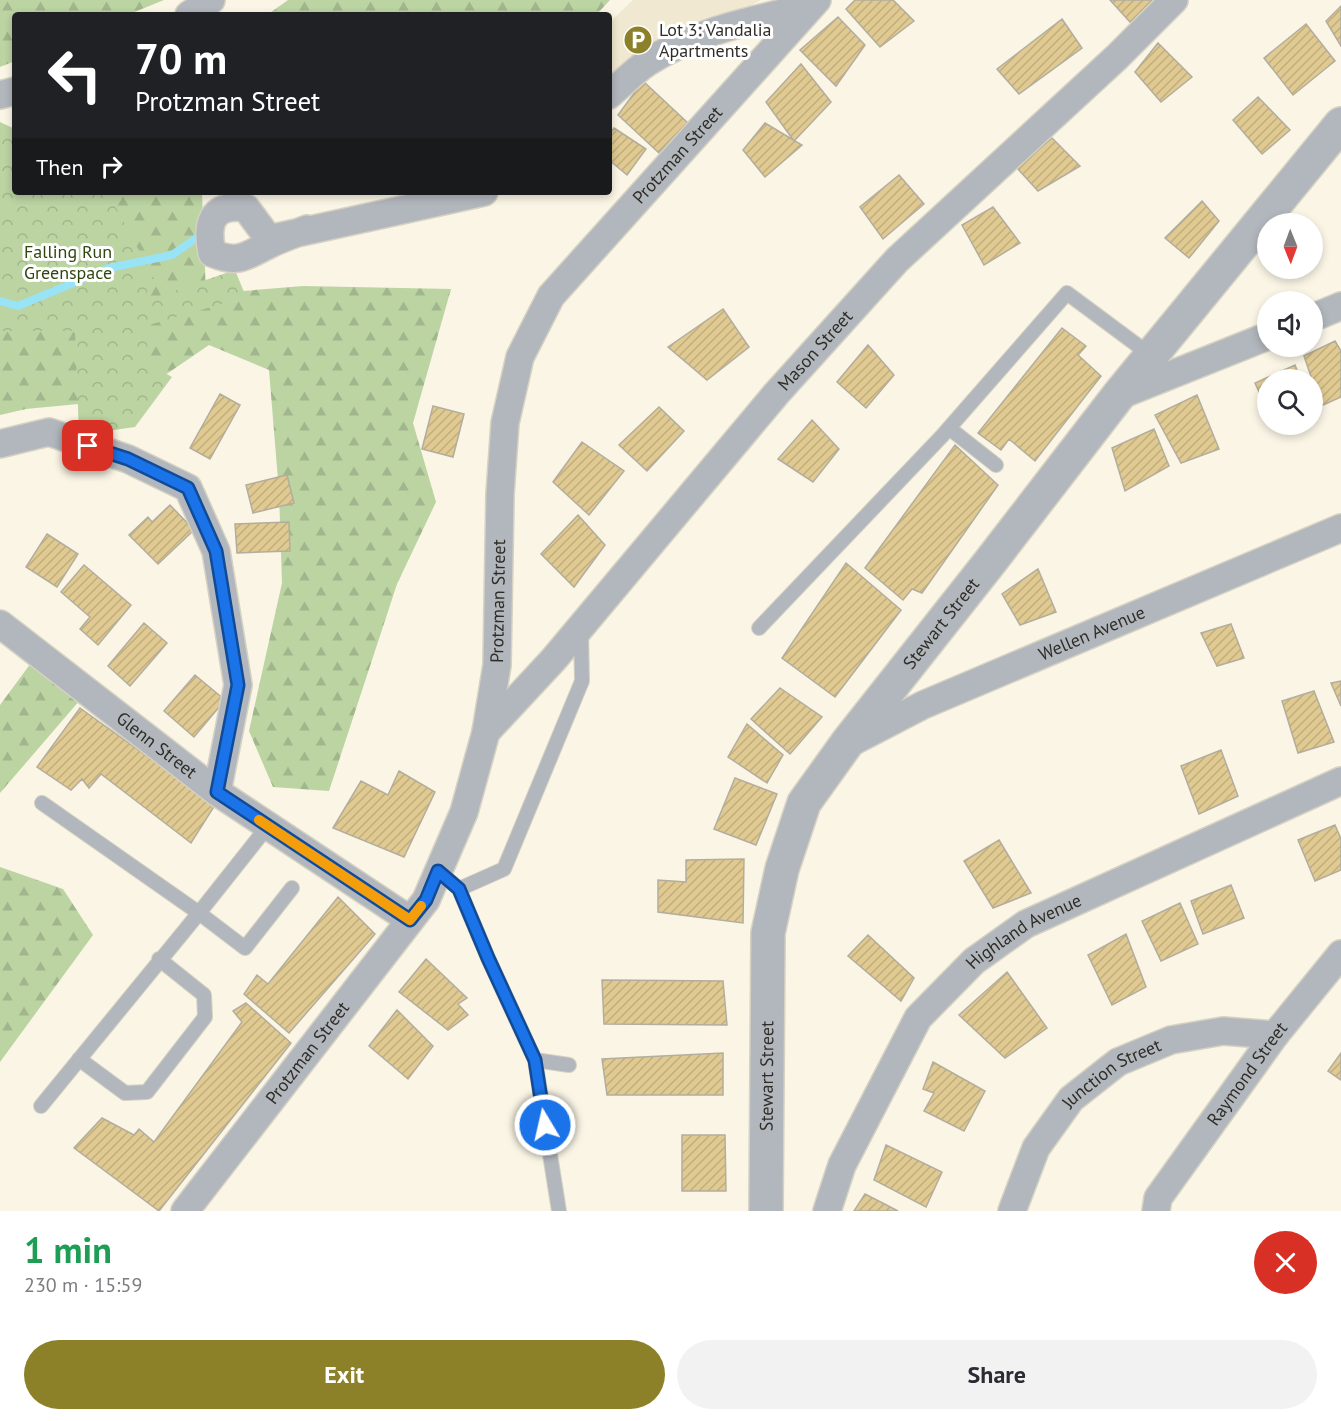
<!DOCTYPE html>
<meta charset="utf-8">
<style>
body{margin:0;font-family:"PT Sans",sans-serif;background:#f2f2f3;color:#2b2b33;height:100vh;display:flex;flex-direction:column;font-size:22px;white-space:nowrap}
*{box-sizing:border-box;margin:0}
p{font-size:20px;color:#7c7c81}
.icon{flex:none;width:33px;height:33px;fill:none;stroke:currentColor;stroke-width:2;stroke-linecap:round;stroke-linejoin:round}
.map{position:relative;height:1211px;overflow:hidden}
.side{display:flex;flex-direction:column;background:#fff;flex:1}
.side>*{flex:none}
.guide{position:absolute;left:12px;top:12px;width:600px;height:183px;border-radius:6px;box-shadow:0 3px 9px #0003;background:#202124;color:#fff;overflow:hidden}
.needle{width:39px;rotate:179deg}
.tools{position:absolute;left:1257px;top:213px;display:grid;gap:12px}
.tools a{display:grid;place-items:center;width:66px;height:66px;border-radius:50%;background:#fff;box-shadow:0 3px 9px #0003;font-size:30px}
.pin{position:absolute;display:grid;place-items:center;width:51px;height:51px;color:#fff;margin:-26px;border-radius:12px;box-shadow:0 3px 9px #0006}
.me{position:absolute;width:66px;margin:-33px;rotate:351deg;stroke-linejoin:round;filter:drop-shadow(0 0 4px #0008)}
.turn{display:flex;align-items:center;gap:21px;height:126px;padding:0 24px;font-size:27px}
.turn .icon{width:78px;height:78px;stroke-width:2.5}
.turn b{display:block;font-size:42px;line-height:51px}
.then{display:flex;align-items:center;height:57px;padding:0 24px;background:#0003;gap:12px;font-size:22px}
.round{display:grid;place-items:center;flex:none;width:63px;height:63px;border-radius:32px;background:#f2f2f3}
.headline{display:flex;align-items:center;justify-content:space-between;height:102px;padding:0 24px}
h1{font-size:36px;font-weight:700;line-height:45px;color:#1e9e55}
.cta{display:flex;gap:12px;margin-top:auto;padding:12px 24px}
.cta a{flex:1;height:69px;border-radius:36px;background:#8c8128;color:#fff;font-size:24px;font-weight:700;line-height:69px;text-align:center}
.cta a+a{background:#f2f2f3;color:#2b2b33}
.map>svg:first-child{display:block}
.built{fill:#f0e8d1}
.forest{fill:url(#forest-firs)}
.park{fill:url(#park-crowns)}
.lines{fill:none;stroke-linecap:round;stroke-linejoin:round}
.stream{stroke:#98e3f6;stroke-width:8}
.building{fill:url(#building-hatch);stroke:#b2ad9e;stroke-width:1.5}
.service-casing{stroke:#d5d1c3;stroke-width:16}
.minor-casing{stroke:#d5d1c3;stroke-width:30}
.tertiary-casing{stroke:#d5d1c3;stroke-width:36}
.service{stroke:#b2b7bd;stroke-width:14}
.minor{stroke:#b2b7bd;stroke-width:27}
.tertiary{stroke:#b2b7bd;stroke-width:33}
.route-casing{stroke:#114b97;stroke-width:15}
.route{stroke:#1a73e8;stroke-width:10}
.slow{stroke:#f59e0b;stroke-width:10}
.labels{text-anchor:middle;stroke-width:6;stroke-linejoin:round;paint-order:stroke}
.poi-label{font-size:18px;fill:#2f2d27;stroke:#fff;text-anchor:start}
.street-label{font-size:18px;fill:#2f2d27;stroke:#fff}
.park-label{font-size:18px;fill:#2f460c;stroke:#fff}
</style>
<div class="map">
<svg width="1341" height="1211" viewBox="0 0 1341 1211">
<defs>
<pattern id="forest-firs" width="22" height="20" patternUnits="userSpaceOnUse" patternTransform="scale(1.5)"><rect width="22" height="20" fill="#bbd4a2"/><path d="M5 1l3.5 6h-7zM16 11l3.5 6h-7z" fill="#a1b68c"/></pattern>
<pattern id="park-crowns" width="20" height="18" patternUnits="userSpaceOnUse" patternTransform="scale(1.5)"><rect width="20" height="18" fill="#bbd4a2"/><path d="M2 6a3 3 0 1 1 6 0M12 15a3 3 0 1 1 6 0" fill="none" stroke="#a1b68c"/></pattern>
<pattern id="building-hatch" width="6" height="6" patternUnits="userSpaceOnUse" patternTransform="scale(1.5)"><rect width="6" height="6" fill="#e0ca91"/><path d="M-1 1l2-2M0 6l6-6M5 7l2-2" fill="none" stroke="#c0ae7d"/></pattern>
</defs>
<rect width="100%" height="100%" fill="#faf5e5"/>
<!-- built -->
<path class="built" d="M633 0H761L609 83V23Z"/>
<!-- forest -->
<path class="forest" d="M0 0H164L127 15H15V61L0 67Z
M288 0H610L596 15H267Z
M0 144 15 192H205L202 193 206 294 303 286 451 289 413 423 436 502 397 584 329 791 273 787 249 731 282 583 279 492 269 370 209 345 130 399 26 409 0 415Z
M31 663 80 700 0 793V705Z
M0 867 63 889 93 935 0 1062Z"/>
<!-- park -->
<path class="park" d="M0 122 15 129V192H114L109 195 155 280 145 285 150 299 235 270 246 297 142 327 154 367 172 377 135 427 79 435 75 331H0Z"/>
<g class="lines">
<!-- stream -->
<path class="stream" d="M0 301 18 306 109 268 172 255 205 232"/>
</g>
<!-- building -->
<path class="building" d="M855 0H893L914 21 880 47 846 9Z
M1110 0H1163L1164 1 1130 22Z
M1341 6V46L1326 21Z
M838 17 865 45 836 86 800 50Z
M1062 19 1082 48 1019 94 997 69Z
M1306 24 1335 61 1293 95 1264 58Z
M1158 43 1192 77 1161 102 1135 72Z
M801 64 831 102 794 141 766 102Z
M643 81 688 123 659 153 618 115Z
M1258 97 1290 130 1262 154 1233 120Z
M765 123 802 145 765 177 743 150Z
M614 128 646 149 627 175 609 160V135Z
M1052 138 1080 166 1038 191 1017 168Z
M899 175 924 204 883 239 860 207Z
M1202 201 1219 221 1189 258 1165 238Z
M993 207 1020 243 984 265 962 225Z
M723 309 749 347 707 380 668 347Z
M1062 328 1086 346 1078 355 1101 376 1035 461 1009 439 1001 450 978 433Z
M1335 341 1341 351V397L1321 406 1304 356Z
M868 345 894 375 866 408 837 382Z
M1295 365 1301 380H1268V411L1255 383Z
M220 394 240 405 210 459 190 448Z
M1197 395 1219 449 1181 463 1155 415Z
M433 406 464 414 453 457 422 449Z
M659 407 684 431 647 471 619 445Z
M812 420 839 449 813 482 778 459Z
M1154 429 1169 466 1125 491 1112 448Z
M582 442 624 471 589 515 553 482Z
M955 445 998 485 922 593 912 589 903 600 865 568Z
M287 475 294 503 253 513 246 485Z
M170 505 194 530 158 564 129 535 148 517 152 522Z
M578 515 605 545 574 587 541 554Z
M289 522 290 551 237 553 235 524Z
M47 534 78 554 57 587 26 567Z
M846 563 901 610 835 697 782 658Z
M84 565 131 605 98 645 80 629 90 617 61 592Z
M1038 569 1056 612 1020 625 1002 594Z
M144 623 167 643 130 686 108 666Z
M1231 624 1244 658 1217 666 1201 633Z
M195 675 225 700 194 737 164 711Z
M1341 681V706L1331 683Z
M780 688 822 717 790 754 751 719Z
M1314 691 1334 742 1298 753 1282 701Z
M80 708 215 805 191 843 101 774 89 788 82 779 71 790 37 767Z
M747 724 783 755 767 783 728 757Z
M1221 750 1238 796 1199 814 1181 766Z
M399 771 435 792 404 857 333 828 361 781 388 795Z
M735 778 777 794 756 845 714 829Z
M1335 825 1341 839V870L1315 881 1298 840Z
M999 840 1031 893 993 908 964 861Z
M744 859 743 923 658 912V880L686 882V860Z
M1231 885 1244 918 1203 934 1191 901Z
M338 897 375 934 289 1033 244 994 257 975 268 984Z
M1180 903 1198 944 1161 961 1142 921Z
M1126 934 1146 987 1112 1005 1088 955Z
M868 935 914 978 901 1001 848 956Z
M426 959 467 998 458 1004 468 1015 448 1030 399 992Z
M1007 972 1047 1028 1005 1058 959 1015Z
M602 980 723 981 727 1025 604 1024Z
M246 1003 291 1043 159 1211 74 1148 102 1118 134 1135 139 1129 154 1142 242 1022 233 1011Z
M397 1010 433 1046 408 1079 369 1046Z
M723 1053V1095H607L602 1059Z
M1341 1053V1080L1328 1071Z
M933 1062 985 1091 964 1131 924 1111 934 1093 923 1089Z
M682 1135H725L726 1191H682Z
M886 1145 942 1172 926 1207 874 1180Z
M865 1194 898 1211H854Z"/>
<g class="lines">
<!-- service casing -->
<g class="service-casing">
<path id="service" d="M949 428 996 465
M759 628 942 436 1067 293 1137 345 1150 357
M42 803 199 913 245 948 292 888
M438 871 459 889 488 958 535 1060 569 1065
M459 889 504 869 582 681 581 630
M79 1059 125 1093 147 1092 205 1017 204 995 159 959
M535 1060 559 1211
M41 1106 199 913 268 826"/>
</g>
<!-- minor casing -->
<g class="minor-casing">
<g id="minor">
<path d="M189 15 211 0"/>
<path d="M0 95 15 91"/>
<path d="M609 95C622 84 634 71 648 62 697 30 756 20 811 6"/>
<path d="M307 229C295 234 282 238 270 244 246 255 240 265 212 253 206 224 211 203 246 208L269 239 484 192"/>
<path d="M1312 318 1341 306"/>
<path d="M1118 396 1268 336"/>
<path d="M0 444 49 432 128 459 188 488 216 551 238 685 217 792"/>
<path id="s1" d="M0 624 217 792 410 920"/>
<path id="s2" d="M486 732 554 659 776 394 897 260 1117 57 1174 0"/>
<path id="s3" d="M848 744 923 705 1341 528"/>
<path id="s4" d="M185 1211 426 900 464 812 486 732 497 665 500 494 505 423 520 357 551 296 817 0"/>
<path id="s5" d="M827 1211 842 1165 918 1018 974 961 1026 924 1341 781"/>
<path id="s6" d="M1012 1211 1036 1148 1071 1099 1118 1062 1171 1040 1223 1031 1275 1035"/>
<path id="s7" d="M1156 1211 1158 1198 1275 1035 1341 954"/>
</g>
</g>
<!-- tertiary casing -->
<g class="tertiary-casing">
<g id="tertiary">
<path id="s8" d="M766 1211 768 933 782 869 804 803 847 743 990 562 1118 396 1341 124"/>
</g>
</g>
<!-- service -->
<use href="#service" class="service"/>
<!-- minor -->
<use href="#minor" class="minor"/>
<!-- tertiary -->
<use href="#tertiary" class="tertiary"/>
</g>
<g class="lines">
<!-- route casing -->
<g class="route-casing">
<path id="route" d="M88 446 128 459 188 488 216 551 238 685 217 792 410 920 426 900 438 871 459 889 488 958 535 1060 545 1125"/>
</g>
<!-- route -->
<use href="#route" class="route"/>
<!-- slow -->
<path class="slow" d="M259 820 410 920 421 906"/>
</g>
<!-- icons -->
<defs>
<g id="parking-disc" transform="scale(1.5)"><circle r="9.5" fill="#8c8128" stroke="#fff"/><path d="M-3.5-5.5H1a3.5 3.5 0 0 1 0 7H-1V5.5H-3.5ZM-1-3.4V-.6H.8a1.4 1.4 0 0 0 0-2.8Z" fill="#fff"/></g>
</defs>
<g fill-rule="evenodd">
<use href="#parking-disc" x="638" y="40"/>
</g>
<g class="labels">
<!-- poi labels -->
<g class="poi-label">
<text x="659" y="36">Lot 3: Vandalia<tspan x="659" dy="21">Apartments</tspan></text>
</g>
<!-- street labels -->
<g class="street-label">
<text dy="6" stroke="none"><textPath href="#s4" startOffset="1208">Protzman Street</textPath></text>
<text dy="6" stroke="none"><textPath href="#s2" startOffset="504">Mason Street</textPath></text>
<text dy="6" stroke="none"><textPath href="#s4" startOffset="704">Protzman Street</textPath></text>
<text dy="6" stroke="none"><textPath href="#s8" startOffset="639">Stewart Street</textPath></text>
<text dy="6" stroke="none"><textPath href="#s3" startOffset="268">Wellen Avenue</textPath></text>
<text dy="6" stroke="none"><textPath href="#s1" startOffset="198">Glenn Street</textPath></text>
<text dy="6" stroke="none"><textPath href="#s5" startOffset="352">Highland Avenue</textPath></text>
<text dy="6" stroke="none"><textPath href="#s4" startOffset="200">Protzman Street</textPath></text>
<text dy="6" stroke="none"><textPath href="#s7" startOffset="166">Raymond Street</textPath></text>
<text dy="6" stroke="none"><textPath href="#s8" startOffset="135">Stewart Street</textPath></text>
<text dy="6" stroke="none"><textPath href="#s6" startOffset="176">Junction Street</textPath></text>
</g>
<!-- park labels -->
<g class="park-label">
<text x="68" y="258">Falling Run<tspan x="68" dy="21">Greenspace</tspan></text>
</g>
</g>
</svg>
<div class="tools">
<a><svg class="needle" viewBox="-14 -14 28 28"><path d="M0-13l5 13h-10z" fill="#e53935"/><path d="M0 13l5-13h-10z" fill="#7c7c81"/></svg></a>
<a><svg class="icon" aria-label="sound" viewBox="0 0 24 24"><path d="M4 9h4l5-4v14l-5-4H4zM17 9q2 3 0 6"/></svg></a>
<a><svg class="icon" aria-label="search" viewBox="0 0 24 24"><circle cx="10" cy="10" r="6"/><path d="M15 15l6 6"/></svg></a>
</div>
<div class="pin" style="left:88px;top:446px;background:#d93025"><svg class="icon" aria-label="arrive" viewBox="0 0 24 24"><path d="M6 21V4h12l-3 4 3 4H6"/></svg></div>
<svg class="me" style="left:545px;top:1125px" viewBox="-20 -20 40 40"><circle r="17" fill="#1a73e8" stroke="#fff" stroke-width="3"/><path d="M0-11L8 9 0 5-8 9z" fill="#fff"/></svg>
<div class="guide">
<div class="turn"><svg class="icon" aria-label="left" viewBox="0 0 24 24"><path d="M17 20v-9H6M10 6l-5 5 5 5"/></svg><div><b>70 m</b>Protzman Street</div></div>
<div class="then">Then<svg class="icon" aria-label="right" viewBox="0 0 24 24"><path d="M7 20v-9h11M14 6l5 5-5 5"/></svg></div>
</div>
</div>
<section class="side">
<div class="headline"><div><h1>1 min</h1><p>230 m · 15:59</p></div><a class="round" style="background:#d93025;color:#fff"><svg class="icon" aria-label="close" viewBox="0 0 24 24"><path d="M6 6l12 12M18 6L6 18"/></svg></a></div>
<div class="cta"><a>Exit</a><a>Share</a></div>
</section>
